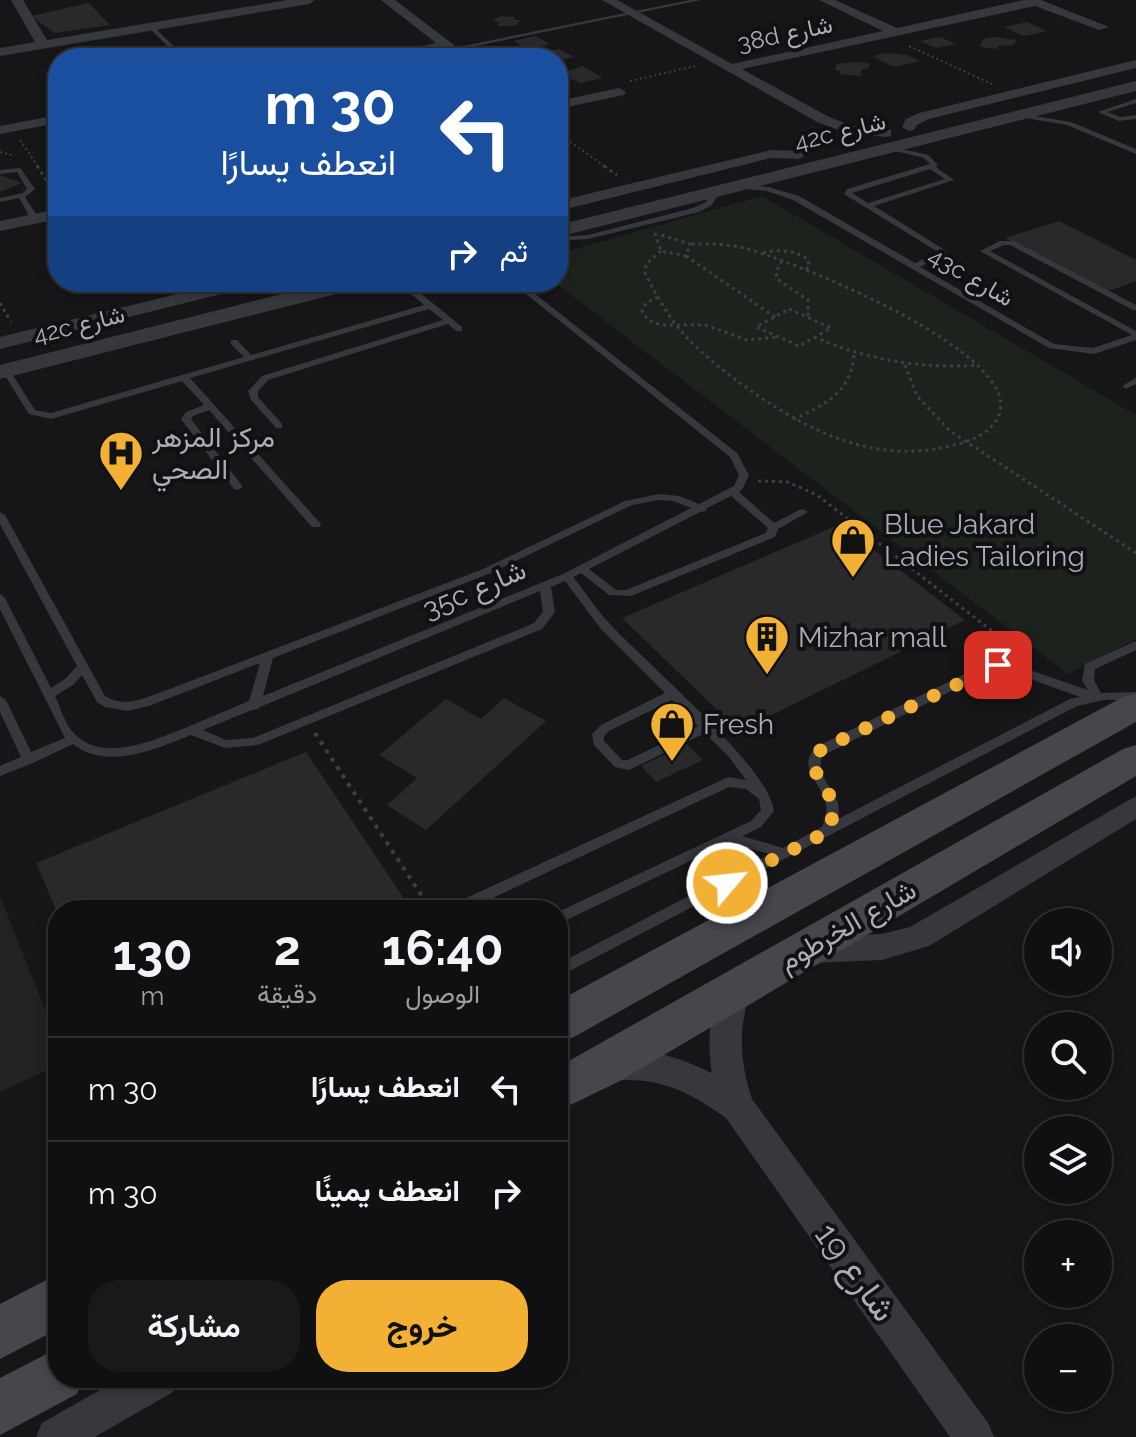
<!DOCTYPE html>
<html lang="ar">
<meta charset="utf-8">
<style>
body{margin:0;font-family:Raleway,Vazirmatn,sans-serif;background:#19191b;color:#f1f3f6;direction:rtl;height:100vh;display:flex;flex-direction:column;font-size:30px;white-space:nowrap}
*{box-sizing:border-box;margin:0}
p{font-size:26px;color:#9c9d9f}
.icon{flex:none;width:44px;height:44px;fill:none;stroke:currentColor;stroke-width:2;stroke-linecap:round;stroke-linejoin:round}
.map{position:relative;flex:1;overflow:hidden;direction:ltr}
.details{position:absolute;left:48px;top:900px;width:520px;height:488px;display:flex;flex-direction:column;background:#101012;border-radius:32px;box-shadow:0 4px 12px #0003,0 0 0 2px #303032;direction:rtl}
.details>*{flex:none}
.banner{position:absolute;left:48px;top:48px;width:520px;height:244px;border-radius:32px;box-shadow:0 4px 12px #0003,0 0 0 2px #303032;direction:rtl;background:#1a4fa0;color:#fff;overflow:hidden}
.tools{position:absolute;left:1024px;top:908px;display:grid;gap:16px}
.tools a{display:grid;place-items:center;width:88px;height:88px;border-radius:50%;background:#101012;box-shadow:0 4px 12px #0003,0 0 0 2px #303032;font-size:40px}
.pin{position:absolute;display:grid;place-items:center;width:68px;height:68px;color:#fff;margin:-34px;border-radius:16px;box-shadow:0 4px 12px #0006}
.me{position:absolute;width:88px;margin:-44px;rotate:62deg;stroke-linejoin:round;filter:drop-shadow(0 0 6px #0008)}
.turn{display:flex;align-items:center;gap:28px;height:168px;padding:0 40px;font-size:36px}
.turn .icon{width:104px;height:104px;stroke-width:2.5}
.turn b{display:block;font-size:56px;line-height:68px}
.then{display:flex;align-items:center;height:76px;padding:0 40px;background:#0003;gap:16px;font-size:30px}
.eta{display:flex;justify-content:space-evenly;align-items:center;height:136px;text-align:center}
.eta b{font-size:48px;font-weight:700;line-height:56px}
.cta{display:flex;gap:16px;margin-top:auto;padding:16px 40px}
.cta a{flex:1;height:92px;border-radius:32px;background:#f2b134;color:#111;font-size:32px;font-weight:700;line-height:92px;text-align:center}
.cta a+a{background:#19191b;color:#f1f3f6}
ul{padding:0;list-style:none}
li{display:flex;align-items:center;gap:24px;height:104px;padding:0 40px;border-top:2px solid #303032}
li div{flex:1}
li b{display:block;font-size:30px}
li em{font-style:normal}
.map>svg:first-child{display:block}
.built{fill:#222225}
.green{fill:#1c231d}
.building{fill:#29292c}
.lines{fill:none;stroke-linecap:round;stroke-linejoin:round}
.path-far2{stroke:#3d3f44;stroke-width:2;stroke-dasharray:2 3;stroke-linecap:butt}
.path-far1{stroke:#3d3f44;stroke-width:3;stroke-dasharray:3 4;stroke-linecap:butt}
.path{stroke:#3d3f44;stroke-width:4;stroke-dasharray:4 6;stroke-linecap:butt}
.service{fill:#37383d;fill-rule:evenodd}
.minor{fill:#37383d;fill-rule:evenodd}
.tertiary{fill:#37383d;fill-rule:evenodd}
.secondary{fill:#45474d;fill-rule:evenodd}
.route{stroke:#f2b134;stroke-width:14;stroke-dasharray:0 25.2}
.labels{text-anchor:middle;stroke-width:8;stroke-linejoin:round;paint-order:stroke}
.far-street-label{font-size:24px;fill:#a8adb8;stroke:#111113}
.poi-label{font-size:28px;fill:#a8adb8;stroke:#111113;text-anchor:start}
.street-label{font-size:28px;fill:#a8adb8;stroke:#111113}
.near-street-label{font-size:34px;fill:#a8adb8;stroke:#111113}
</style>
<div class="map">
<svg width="1136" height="1437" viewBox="0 0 1136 1437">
<rect width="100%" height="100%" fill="#161618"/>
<!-- built -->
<path class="built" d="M0 896 58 1042V1065L0 1092Z"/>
<!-- green -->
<path class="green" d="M762 196 1136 415V639L1068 674 554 282H558V254Z"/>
<!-- building -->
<path class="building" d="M89 3 110 25 55 33 31 16Z
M500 16 516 17 513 20H520L516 26H497L500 22 492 21Z
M1027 22 1047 31 1024 36 1004 27Z
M536 36 550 44 529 50 513 41Z
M940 37 956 44 936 48 920 41Z
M994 37 1016 40 1014 45 998 46 997 49 980 47 983 39Z
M559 49 574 57 558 61V58H546L538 53Z
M886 53 907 55 920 61 894 67 872 56Z
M851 62 870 63 868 69H862L860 76 840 74 841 71 835 70 837 64Z
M583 66 603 78 580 83 558 74Z
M0 175 22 183 0 192Z
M1059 221 1136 260V281L1106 292 1005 238Z
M840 524 965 620 739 731 622 618Z
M504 698 546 721 426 830 387 805 417 778 379 755 446 699 481 719Z
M687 744 703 760 656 782 641 766Z
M306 752 403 897 376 910H56L36 863Z"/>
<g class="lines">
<!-- path-far2 -->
<path class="path-far2" d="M909 46 992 84
M630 81 695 66
M558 133 607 168
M20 140 39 168
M0 152 15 156"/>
<!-- path-far1 -->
<path class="path-far1" d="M37 166 58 197
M604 166 617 175
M655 233 661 251 686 256 690 244 658 234
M661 251 646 264 645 273C654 291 664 309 676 325 695 349 720 368 744 386 803 428 867 462 941 448 961 444 988 438 998 417 1029 354 790 260 744 248 727 244 708 243 690 244
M763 253C779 249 794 250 808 259L809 267 805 270
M686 256 775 317
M782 261 776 272 777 279 808 300V318
M658 297 646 303 642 311 647 319 660 325H705L747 340 779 337
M0 303 11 322
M789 309 831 328 799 346 756 327Z
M814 337C868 360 920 369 979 365
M905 365 917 396 950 431 1136 553
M793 419C825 406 852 391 854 354
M758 481 788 482 817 495 1015 649"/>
<!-- path -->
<path class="path" d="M315 733 431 910"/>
<!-- service -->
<path class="service" d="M690 0H701L451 51 448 49Z
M149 26H153L186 58H180L149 28Z
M1136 99V103L1107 112 1120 117 1136 115V119L1119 121 1098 112Z
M1022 114 1071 122 1136 149V154L1067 125 1020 117V115Z
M889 146 928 155 938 165 936 167 954 180 874 206 948 252 920 267 1054 344 1093 348 1132 335 980 251 1000 241H1014L1136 305V310H1133L1010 245H1004L990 251 1136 331V340L1094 354 1049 348 793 200 767 191 739 188 735 186 739 184 768 187 799 196 915 263 938 252 844 194 847 189 930 164 924 158 887 149V147ZM930 169 945 179 868 203 852 193Z
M19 168 21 169 35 189 25 197 39 219 38 221H32L19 198 0 202V198L23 193 27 189 17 172 0 174V170Z
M713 189 720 191 712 205 699 212 588 239 558 241V237L588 235 693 208 706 202Z
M398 282H407L462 327V331H456L448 324 268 380 258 391V397L282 424V428H276L251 400 248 391 262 376 443 320 429 309 190 378 320 523 321 525 320 527H312L209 410 193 416 191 419 243 487 238 490 234 489 181 419 186 412 204 405 182 381 51 419 29 414 2 371 6 368 9 369 35 410 51 413 244 357 231 344V340H237L251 355 424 305Z
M511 282H520L737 453 749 475 743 488 739 492 774 523 799 510 803 509 808 512 778 529 775 537 631 596 609 595 581 573 573 577C586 593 597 611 611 625 646 663 769 767 774 811L761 827 742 836 783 848 822 827C826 818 828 810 825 800 819 781 795 765 818 746L987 663 1000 662 1012 664 1088 690 1082 680 1085 664 1136 641V650L1095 669 1094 680 1101 693 1136 692V700H1104L1077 706 558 977V964L770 854 728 843 558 924V912L751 821 761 810 759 799 746 789 729 787 467 910H447L449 906 724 779 728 777 746 780 729 757 705 733 629 770 615 767 594 745 592 734 601 725 665 693 601 629 565 581 551 587 555 612 542 629 258 745 225 748 191 735C156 749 107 771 73 744L33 763 0 776V766L21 757 0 712V696L6 700 31 752 65 738 0 609V594L5 598 51 688 65 679 77 666 0 524V512L5 515 105 696C126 709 146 697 167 690L483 569 625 501 659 494 679 496 699 504 734 486 739 475 730 457ZM731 496 768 528 766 533 626 590H616L589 569 700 512 706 511 707 508ZM659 500 673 501 691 508 563 574 263 696 273 658 491 573 632 505ZM540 591 543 612 534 623 525 627 253 738 226 740 203 730 252 710 258 709 260 707ZM260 663 249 701C230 709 211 717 192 725 159 738 100 767 71 730 64 720 60 707 55 696L73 685 82 675 97 702 105 707 127 711 149 706ZM993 670 1011 672 1080 697 1070 699 838 819C843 794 825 789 821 769 820 766 821 759 822 756ZM672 700 698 726 628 760H622L604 741V736L609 731Z
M1136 378V384L1126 389 1122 386Z"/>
<!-- minor -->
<path class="minor" d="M11 0H23L47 40 288 0H315L309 4 0 56V48L35 42Z
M381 0H395L471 58H456L444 49 397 58H370L436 43Z
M602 0H617L732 64 883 31 819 0H835L897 28 1024 0H1041L1109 27 1099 30 1035 6 742 69 829 117 853 126 891 130V136L886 137 851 134 819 123Z
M1136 60V68L929 119 917 125 914 130 909 131 902 127 906 119 919 113Z
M619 88 626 92 624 95 558 109V101Z
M58 115V123L0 134V126Z
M771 150 799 151 806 155 799 159 771 158 558 211V201Z
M58 209V219L0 231V221Z
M227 282H257L254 286 0 349V337Z
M1136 796V819L929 946 882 960 811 963 800 959 796 950 800 941 811 937 882 934 910 927Z
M733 980 744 984C751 999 742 1017 742 1034 741 1057 745 1078 752 1099L988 1423 994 1437H950L726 1118C701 1100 676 1085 645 1081 629 1079 615 1082 600 1076L596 1066 600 1056C636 1042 679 1057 712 1073 707 1044 709 1011 722 984Z
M121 1378H178L173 1392 95 1437H36L42 1423Z"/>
<!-- tertiary -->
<path class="tertiary" d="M1136 81V91L558 237V225Z
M330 282H367L364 287 0 379V365Z"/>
<!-- secondary -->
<path class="secondary" d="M1136 694V722L574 1037 558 1042V1001L1123 697Z
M1136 745V776L620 1081 558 1111V1067L1123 749Z
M58 1274V1329L0 1359V1304Z
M58 1348V1378H84L77 1394 0 1435V1378Z"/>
</g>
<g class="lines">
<!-- route -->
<path class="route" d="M727 883 827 832C842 800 826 795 814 768L816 754 822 749 998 665"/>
</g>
<!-- icons -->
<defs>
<g id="hospital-pin" transform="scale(2.3)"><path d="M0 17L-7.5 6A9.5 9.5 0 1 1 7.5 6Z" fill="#f2b134" stroke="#111113"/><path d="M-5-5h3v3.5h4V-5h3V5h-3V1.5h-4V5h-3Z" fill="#111"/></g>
<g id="shop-pin" transform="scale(2.3)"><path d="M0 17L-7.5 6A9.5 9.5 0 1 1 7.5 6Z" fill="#f2b134" stroke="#111113"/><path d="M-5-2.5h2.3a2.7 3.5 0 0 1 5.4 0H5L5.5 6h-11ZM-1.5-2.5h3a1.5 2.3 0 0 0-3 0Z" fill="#111"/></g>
<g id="building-pin" transform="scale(2.3)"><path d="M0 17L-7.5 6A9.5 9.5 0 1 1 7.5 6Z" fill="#f2b134" stroke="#111113"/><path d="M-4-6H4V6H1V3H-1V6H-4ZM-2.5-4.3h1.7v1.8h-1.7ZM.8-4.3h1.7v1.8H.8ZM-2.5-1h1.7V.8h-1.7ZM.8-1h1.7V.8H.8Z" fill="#111"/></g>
</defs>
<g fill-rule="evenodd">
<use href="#hospital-pin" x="121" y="453"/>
<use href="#shop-pin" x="853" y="540"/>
<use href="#building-pin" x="767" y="637"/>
<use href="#shop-pin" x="672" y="724"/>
</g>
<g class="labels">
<!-- far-street labels -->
<g class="far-street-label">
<text transform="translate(785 34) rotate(-12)" y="8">38d شارع</text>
<text transform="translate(840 132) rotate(-14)" y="8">42c شارع</text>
<text transform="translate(971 277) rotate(30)" y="8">43c شارع</text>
<text transform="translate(79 325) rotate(-14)" y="8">42c شارع</text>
</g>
<!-- poi labels -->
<g class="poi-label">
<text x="152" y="447">مركز المزهر<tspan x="152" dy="32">الصحي</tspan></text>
<text x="884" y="534">Blue Jakard<tspan x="884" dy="32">Ladies Tailoring</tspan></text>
<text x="798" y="647">Mizhar mall</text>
<text x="703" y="734">Fresh</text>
</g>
<!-- street labels -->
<g class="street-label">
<text transform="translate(474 589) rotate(-23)" y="10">35c شارع</text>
<text transform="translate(847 925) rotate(-30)" y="10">شارع الخرطوم</text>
</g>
<!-- near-street labels -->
<g class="near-street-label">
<text transform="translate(856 1272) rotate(54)" y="12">شارع 19</text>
</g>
</g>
</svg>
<div class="tools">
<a><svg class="icon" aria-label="sound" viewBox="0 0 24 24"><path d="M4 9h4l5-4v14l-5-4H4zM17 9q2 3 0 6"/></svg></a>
<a><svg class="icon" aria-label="search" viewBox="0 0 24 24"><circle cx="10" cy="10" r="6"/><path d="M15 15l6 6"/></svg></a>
<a><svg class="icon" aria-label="layers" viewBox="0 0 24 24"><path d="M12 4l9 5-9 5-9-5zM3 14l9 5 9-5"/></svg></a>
<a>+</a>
<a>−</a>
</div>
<div class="pin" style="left:998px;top:665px;background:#d93025"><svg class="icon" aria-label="arrive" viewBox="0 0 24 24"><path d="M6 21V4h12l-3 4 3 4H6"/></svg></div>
<svg class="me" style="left:727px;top:883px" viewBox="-20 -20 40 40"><circle r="17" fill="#f2b134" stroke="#fff" stroke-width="3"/><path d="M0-11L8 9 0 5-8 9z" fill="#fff"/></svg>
<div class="banner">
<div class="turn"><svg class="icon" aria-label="left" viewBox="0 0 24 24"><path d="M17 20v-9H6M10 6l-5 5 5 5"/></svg><div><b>30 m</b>انعطف يسارًا</div></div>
<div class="then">ثم<svg class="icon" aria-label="right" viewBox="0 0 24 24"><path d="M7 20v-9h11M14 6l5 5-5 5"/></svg></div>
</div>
<section class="details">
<div class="eta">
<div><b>16:40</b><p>الوصول</p></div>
<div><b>2</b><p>دقيقة</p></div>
<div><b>130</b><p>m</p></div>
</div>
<ul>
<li><svg class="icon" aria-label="left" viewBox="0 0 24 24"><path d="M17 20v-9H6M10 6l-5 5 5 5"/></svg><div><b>انعطف يسارًا</b></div><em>30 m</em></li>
<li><svg class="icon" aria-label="right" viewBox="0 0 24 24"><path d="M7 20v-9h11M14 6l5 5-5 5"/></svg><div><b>انعطف يمينًا</b></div><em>30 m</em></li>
</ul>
<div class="cta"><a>خروج</a><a>مشاركة</a></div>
</section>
</div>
